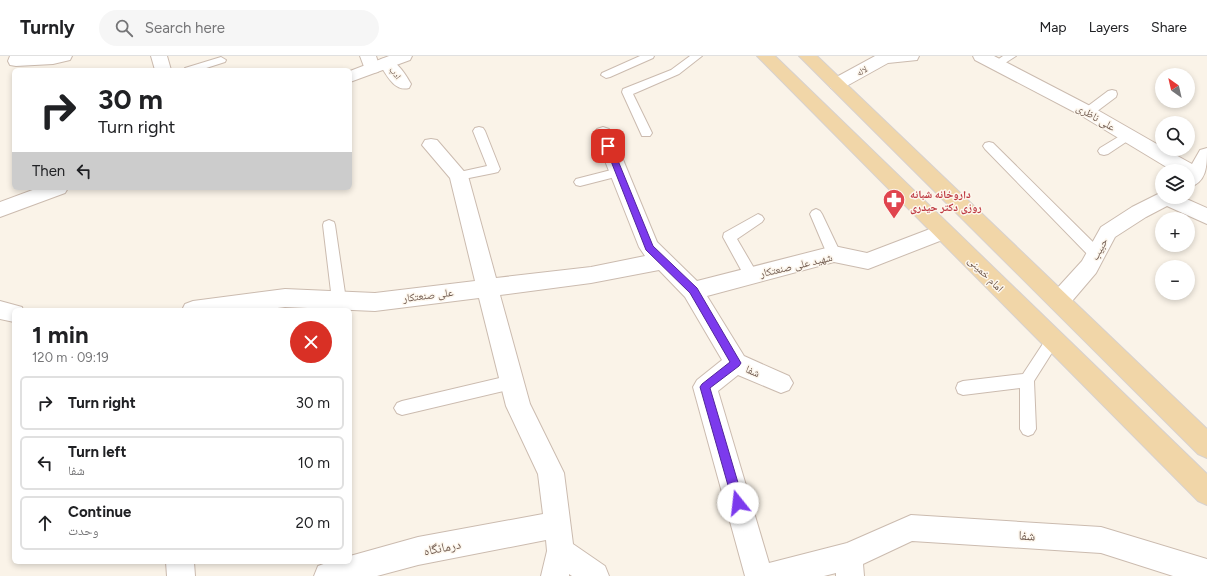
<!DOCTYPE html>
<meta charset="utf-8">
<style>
body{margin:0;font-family:Figtree,"Noto Naskh Arabic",sans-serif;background:#f6f6f6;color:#202124;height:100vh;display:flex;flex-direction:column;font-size:15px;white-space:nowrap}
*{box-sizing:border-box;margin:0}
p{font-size:13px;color:#757577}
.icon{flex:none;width:22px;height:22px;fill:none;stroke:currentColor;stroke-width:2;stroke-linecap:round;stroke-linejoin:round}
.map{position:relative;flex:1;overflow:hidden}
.sheet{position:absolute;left:12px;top:252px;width:340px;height:256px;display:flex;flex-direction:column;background:#fff;border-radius:6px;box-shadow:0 2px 6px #0003}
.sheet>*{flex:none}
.top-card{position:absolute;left:12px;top:12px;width:340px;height:122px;border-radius:6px;box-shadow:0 2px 6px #0003;background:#fff;color:#202124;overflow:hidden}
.needle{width:26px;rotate:326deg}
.tools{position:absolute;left:1155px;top:12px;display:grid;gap:8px}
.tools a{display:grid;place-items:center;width:40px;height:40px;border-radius:50%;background:#fff;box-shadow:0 2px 6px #0003;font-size:20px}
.pin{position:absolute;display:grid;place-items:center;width:34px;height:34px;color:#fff;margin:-17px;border-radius:8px;box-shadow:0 2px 6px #0006}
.me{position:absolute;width:44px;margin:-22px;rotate:344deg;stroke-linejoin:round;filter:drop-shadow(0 0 3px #0008)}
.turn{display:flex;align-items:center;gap:14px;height:84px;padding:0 20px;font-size:18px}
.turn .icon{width:52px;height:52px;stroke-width:2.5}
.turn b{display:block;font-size:28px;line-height:34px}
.then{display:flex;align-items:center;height:38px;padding:0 20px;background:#0003;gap:8px;font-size:15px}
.round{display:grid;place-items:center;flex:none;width:42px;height:42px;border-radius:21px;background:#f6f6f6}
.overview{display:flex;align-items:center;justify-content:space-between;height:68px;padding:0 20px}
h1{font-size:24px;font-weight:700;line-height:30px}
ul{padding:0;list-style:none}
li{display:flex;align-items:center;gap:12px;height:54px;margin:0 8px 6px;padding:0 12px;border:2px solid #e0e0e0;border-radius:6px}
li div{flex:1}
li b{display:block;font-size:15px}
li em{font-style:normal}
header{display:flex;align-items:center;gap:24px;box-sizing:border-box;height:56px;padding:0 20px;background:#fff;border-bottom:1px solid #e0e0e0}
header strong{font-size:19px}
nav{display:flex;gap:22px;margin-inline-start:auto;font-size:14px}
.search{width:280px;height:36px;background:#f6f6f6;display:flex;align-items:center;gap:10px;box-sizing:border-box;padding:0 14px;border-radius:22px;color:#757577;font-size:15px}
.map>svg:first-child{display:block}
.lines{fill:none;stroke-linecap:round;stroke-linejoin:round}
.service-casing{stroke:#cbbbaf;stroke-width:2}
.minor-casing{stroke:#cbbbaf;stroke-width:2}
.tertiary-casing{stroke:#cbbbaf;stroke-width:2}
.primary-casing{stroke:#d7d1ce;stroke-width:2}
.service{fill:#fff;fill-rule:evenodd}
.minor{fill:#fff;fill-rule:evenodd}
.tertiary{fill:#fff;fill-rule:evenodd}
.primary{fill:#f1d6a8;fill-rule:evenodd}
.route{fill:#7c3aed;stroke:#51269a}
.labels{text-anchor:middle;stroke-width:3;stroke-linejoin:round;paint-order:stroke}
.far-street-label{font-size:9px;fill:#715b4f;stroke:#fdf7ee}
.street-label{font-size:11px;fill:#715b4f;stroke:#fdf7ee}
.health-label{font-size:11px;font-weight:bold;fill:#be3a42;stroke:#fdf7ee;text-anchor:start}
.near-street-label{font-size:13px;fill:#715b4f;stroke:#fdf7ee}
</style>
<header>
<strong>Turnly</strong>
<div class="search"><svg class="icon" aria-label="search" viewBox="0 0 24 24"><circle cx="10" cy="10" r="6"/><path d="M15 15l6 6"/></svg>Search here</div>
<nav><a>Map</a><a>Layers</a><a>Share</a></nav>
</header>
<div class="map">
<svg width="1207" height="520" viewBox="0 0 1207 520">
<rect width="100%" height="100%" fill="#faf3e8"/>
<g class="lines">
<!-- service casing -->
<g class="service-casing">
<path id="service" d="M640 0H654L653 2 610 21 606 22 601 19 602 17Z
M690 0H702L679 18 633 38 652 77 650 80H642L622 36 623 33 671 14Z
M1003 0H1016L999 11H991L990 9Z
M221 1 226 4 225 6 200 14H184L185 12Z
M1112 34 1116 35 1117 38 1116 41 1092 59H1084L1082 56 1084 53 1108 35Z
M479 71 483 72 485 75 500 113 498 116 494 117 459 124 455 123 453 120 455 117 487 110 473 75 475 72Z
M1128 75 1132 76 1134 79 1132 82 1108 98 1104 99 1100 98 1098 95 1100 92Z
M989 86 993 87 1101 194 1103 198 1101 202 1096 203 1091 202 985 93 983 90 985 87Z
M619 112 623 113 625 116 623 119 580 130 576 129 574 126 576 123Z
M816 153 820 155 822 158 841 198 839 202 834 203 829 202 827 198 810 158 812 155Z
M758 158 762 160 764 163 762 166 737 183 758 219 756 223 751 224 746 223 723 181 724 177Z
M329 164 334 166 335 169 346 244 344 248 339 250 334 248 332 244 323 169 324 166Z
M1053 278 1058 280 1060 284 1034 325 1036 373 1033 378 1028 380 1023 378 1020 373V332L963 339 958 337 956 332 958 327 963 325 1023 318 1048 280Z
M512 319 517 321 519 326 517 331 512 333 402 359 397 357 394 352 397 347 402 345Z"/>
</g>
<!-- minor casing -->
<g class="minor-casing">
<path id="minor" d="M10 0H72L70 4 53 8 16 10 10 9 8 5Z
M151 0H167L171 14H155Z
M360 0H376L380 12 378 16 372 17 366 16Z
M875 0H919L917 4 888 7 843 32 837 34 831 32 829 28 831 24Z
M973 0H994L1094 52 1162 91V93H1165L1192 108 1200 94 1207 92C1207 111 1207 126 1188 132V115H1173L1082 60 975 4Z
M387 2C397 5 406 19 411 28L409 32C394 36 386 18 379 7L381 3Z
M603 71 609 73 612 77 657 186 697 225 834 190 867 197 943 168 950 171 953 176 950 181 868 213 834 206 707 240 744 300 789 320 793 327 789 334 781 337 738 319 718 335 769 507 847 487 911 459 1101 471 1207 503V520H1173L1101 497 912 485 863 508 864 520H836V517L824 520H745L693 331 697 324 722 304 685 241 659 214 591 227 500 239 530 348 564 417 573 488 605 510 609 520H572L569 518V520H541L547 495 546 484 418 509 377 520H314L318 510 329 506H350V500L418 481 543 458 538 418 506 350 479 242 375 255 285 251 262 254H182L185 248 193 245 285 233 375 237 475 225 450 122 422 89 425 84 431 83 437 84 468 120 496 222 591 211 645 200 639 191 594 77 597 73Z
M1162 136V141H1182L1207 152V168L1167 150 1146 161 1115 181 1096 217 1067 251 1059 254 1051 251 1048 245 1051 239 1082 205 1101 171 1132 151Z
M0 245 22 251 23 254H14V266L0 263Z
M166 506H194L195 520H167Z"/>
</g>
<!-- tertiary casing -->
<g class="tertiary-casing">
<path id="tertiary" d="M389 0H412L410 4 350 26V15Z
M38 132H68L65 137 0 161V146Z"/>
</g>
<!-- primary casing -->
<g class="primary-casing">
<path id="primary" d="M757 0H775L1207 418V449L1198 445Z
M799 0H817L1207 373V402L1198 398Z"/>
</g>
<!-- service -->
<use href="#service" class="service"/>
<!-- minor -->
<use href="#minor" class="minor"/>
<!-- tertiary -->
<use href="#tertiary" class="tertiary"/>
<!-- primary -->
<use href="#primary" class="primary"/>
</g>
<!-- route -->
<path class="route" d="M608 87 612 90 653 190 697 232 741 307 739 310 710 332 744 447 742 451 738 453 734 451 733 447 700 331 702 328 730 306 690 237 646 194 605 90Z"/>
<!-- icons -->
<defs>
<g id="pharmacy-pin" transform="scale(1.15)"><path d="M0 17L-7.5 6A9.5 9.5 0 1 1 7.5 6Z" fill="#e0444e" stroke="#fdf7ee"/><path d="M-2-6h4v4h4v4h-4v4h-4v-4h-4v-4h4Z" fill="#fff"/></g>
</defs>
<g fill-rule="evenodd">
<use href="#pharmacy-pin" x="894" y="144"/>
</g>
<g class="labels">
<!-- far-street labels -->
<g class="far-street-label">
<text transform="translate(862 15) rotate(-29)" y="3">لاله</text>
<text transform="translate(395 17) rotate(53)" y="3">ادب</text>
</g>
<!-- street labels -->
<g class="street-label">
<text transform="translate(1096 61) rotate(30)" y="4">علی ناظری</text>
<text transform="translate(1099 193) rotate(-62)" y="4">حبیب</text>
<text transform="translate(796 209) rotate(-13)" y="4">شهید علی صنعتکار</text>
<text transform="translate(986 218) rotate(45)" y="4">امام خمینی</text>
<text transform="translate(428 239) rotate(-7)" y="4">علی صنعتکار</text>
<text transform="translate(753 315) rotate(24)" y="4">شفا</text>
</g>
<!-- health labels -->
<g class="health-label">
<text x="910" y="142">داروخانه شبانه<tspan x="910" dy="13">روزی دکتر حیدری</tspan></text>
</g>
<!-- near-street labels -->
<g class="near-street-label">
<text transform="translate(1027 479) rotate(4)" y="5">شفا</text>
<text transform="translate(442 491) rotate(-11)" y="5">درمانگاه</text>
</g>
</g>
</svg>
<div class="tools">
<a><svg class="needle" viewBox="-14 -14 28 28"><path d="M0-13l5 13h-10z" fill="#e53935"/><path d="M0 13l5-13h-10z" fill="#757577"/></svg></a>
<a><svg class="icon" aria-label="search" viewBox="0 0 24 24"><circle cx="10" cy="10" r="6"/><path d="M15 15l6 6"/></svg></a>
<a><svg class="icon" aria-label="layers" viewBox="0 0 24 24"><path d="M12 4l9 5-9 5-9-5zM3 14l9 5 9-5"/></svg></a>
<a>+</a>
<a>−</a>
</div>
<div class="pin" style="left:608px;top:90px;background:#d93025"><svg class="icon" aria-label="arrive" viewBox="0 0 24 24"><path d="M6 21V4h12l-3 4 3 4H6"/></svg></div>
<svg class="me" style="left:738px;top:447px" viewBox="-20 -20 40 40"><circle r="19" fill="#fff"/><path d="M0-13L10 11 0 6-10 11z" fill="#7c3aed"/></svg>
<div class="top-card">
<div class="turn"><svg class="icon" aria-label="right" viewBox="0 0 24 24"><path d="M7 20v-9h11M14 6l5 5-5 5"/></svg><div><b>30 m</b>Turn right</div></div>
<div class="then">Then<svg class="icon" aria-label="left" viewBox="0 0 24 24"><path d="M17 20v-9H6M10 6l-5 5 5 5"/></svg></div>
</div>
<section class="sheet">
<div class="overview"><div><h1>1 min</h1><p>120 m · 09:19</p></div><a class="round" style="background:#d93025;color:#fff"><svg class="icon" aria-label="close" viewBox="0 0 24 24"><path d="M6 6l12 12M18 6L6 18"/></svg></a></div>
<ul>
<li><svg class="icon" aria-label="right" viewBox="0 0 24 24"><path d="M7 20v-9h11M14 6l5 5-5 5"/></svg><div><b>Turn right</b></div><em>30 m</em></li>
<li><svg class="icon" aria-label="left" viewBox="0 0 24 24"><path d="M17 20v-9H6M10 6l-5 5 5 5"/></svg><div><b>Turn left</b><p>شفا</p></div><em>10 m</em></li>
<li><svg class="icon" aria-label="ahead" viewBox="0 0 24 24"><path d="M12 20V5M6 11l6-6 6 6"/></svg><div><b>Continue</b><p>وحدت</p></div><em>20 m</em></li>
</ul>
</section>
</div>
